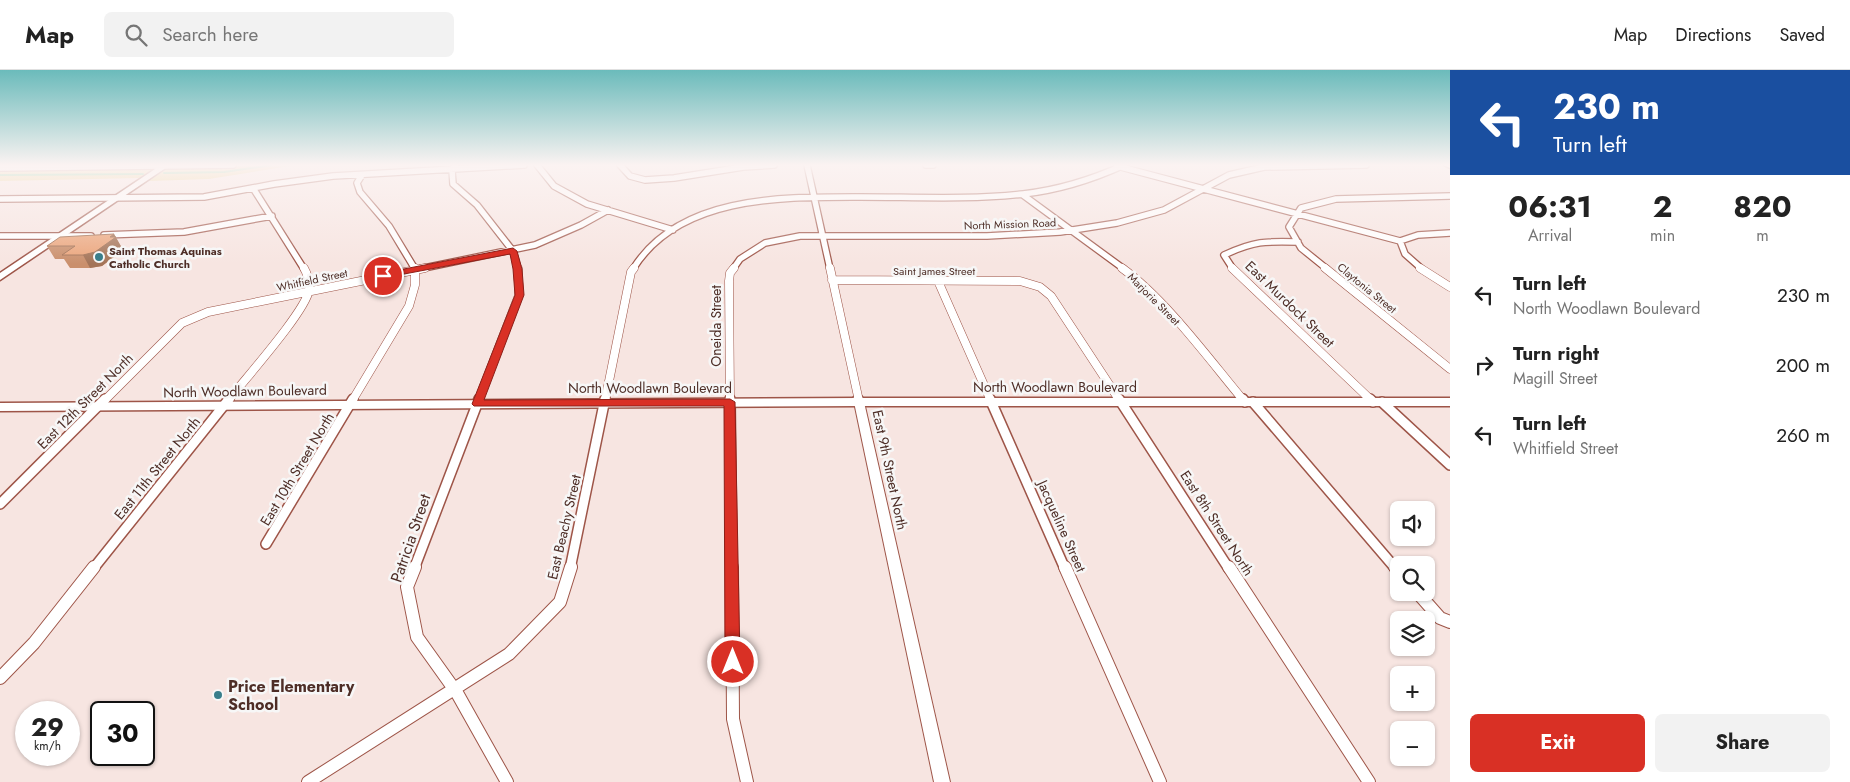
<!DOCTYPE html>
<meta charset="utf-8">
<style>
body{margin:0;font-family:Jost,sans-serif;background:#f2f2f2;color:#222;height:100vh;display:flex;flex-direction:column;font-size:19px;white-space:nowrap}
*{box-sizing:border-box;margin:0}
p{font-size:16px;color:#767676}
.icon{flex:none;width:28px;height:28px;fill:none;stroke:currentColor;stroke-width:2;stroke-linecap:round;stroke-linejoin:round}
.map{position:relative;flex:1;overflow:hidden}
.details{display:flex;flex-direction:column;background:#fff;width:400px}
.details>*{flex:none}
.top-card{background:#1a4fa0;color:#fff;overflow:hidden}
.tools{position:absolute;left:1390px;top:431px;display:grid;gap:10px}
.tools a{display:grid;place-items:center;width:45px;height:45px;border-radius:8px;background:#fff;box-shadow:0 1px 4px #0004;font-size:25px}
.speed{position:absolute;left:15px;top:631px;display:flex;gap:10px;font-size:25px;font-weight:700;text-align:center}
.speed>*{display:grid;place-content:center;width:65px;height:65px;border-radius:50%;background:#fff;box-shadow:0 1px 4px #0004;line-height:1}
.speed small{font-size:12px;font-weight:400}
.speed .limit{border:2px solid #111;border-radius:8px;background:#fff;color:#111}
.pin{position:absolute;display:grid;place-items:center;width:42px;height:42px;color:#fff;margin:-21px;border:2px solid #fff;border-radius:50%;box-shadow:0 1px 5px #0007}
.me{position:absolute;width:55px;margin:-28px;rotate:0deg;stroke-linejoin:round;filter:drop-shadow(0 0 4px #0008)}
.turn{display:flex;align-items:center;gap:18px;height:105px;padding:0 20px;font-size:22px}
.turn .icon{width:65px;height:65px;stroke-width:2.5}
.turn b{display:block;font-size:35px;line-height:42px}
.eta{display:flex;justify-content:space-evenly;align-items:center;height:85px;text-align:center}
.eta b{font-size:30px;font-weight:700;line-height:35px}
.primary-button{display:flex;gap:10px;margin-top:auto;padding:10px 20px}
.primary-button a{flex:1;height:58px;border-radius:8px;background:#d93025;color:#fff;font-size:20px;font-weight:700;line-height:58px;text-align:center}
.primary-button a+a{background:#f2f2f2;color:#222}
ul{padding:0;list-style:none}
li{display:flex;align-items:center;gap:15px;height:70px;padding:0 20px}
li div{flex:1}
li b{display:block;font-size:19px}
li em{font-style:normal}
header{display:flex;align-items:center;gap:30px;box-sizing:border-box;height:70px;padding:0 25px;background:#fff;border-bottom:1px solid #e0e0e0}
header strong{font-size:24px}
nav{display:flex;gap:28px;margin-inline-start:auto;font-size:18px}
.search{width:350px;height:45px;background:#f2f2f2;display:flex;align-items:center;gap:12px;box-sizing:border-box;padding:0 18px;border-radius:8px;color:#767676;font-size:19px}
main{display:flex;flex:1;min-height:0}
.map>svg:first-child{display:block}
.green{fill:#e8ce7f}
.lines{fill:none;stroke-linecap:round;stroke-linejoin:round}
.stream{stroke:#50c677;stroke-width:2}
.minor-far3-casing{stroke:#9e5548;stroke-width:8}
.minor-far2-casing{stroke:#9e5548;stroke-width:9}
.minor-far1-casing{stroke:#9e5548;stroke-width:12}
.minor-casing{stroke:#9e5548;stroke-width:14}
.tertiary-casing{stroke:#9e5548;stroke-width:2}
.secondary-casing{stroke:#9e5548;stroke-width:3}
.minor-far3{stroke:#fff;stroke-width:5.5}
.minor-far2{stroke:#fff;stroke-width:8}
.minor-far1{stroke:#fff;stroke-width:9}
.minor{stroke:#fff;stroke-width:12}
.tertiary{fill:#fff;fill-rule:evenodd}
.secondary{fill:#fff;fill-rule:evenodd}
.wall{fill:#ca8f6c}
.shaded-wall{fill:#a47458}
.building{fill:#eba67d;stroke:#a47458}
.route{fill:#d93025;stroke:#8d1f18}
.poi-dot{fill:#397e8b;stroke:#f7f7f7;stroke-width:2}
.labels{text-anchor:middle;stroke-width:5;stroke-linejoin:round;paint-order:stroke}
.far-street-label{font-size:11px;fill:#4e2e27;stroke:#f7f7f7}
.far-poi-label{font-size:11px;font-weight:bold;fill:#4e2e27;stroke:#f7f7f7;text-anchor:start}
.street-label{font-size:14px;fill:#4e2e27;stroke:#f7f7f7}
.near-street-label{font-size:16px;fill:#4e2e27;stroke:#f7f7f7}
.near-poi-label{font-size:16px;font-weight:bold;fill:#4e2e27;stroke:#f7f7f7;text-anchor:start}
</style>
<header>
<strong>Map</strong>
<div class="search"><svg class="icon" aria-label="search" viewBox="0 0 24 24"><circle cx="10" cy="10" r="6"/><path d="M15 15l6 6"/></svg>Search here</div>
<nav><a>Map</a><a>Directions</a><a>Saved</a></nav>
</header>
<main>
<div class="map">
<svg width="1450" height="712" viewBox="0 0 1450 712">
<rect width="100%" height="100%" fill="#f7e5e1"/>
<!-- green -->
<path class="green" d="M246 95H296L209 109 149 111 168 98H222Z
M154 98 139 108 0 111V100Z"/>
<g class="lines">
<!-- stream -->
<path class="stream" d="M164 103 224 102 272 95
M0 105 143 104"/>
<!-- minor-far3 casing -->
<g class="minor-far3-casing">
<path id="minor-far3" d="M455 95 452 100 453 114 477 135 513 181 518 199
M537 95 554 116 587 134 673 160
M620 95 630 106 645 110 674 108 743 97 774 95
M807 95 830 199
M926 95H933
M1117 96 1400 171
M0 98 233 95
M362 105 357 113 360 122 389 156 415 199
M253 118 304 199
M1023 125 1124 199
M0 129 204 127 274 114 333 106 524 95
M104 165 184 162 272 146
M0 166H91
M1400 171 1405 184 1422 199
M1400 171 1418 165 1450 163
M419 199 535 175 581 155 608 140
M633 199C679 125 783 127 860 127 914 127 969 130 1023 124 1059 120 1091 110 1124 95
M733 199 740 189 765 173 800 166H987L1060 162 1117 153 1164 140 1229 105 1264 97 1366 95
M1233 199 1224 185C1254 171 1265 171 1298 172
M1327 199 1301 178 1289 157 1301 138 1336 129 1450 126"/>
</g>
<!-- minor-far2 casing -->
<g class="minor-far2-casing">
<path id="minor-far2" d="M830 198 859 331
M1122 198C1166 230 1208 288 1244 331
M1232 198 1372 331
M1325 198 1450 299
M1420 198 1450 217
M832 210 1020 211 1040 217 1051 226 1120 331
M938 211 991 331
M104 331 182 253 208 242 425 198
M228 331C244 310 306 241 309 220 310 213 307 203 304 198
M352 331 409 236 415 215V198
M478 331 519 225 518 198
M605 331 631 202 634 198
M730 331 729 211 730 203 734 198"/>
</g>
<!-- minor-far1 casing -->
<g class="minor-far1-casing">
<path id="minor-far1" d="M730 329 732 499
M858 329 859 332
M990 329 1065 499
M1119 329 1229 499
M1243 329 1245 332
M1370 329 1373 332
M1253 332 1396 499
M1382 332 1450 395
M0 434 105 329
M266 474 353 329
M93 499 229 329
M414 499 479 329
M570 499 605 329"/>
</g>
<!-- minor casing -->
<g class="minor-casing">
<path id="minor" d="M415 497 407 517 417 567 457 623 507 712
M732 497 733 649 747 712
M1065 497 1160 712
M1229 497 1369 712
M1395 497 1399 502
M1417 522 1440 548 1450 552
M0 608 34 573 94 497
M308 712 509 584 560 532 571 497"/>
</g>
<!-- tertiary casing -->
<g class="tertiary-casing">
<path id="tertiary" d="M859 329 864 332 950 712H934L854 332Z"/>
</g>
<!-- secondary casing -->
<g class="secondary-casing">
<path id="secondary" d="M161 95H170L0 210V203Z
M1444 95H1450V98Z
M859 328H1450V336H859L0 341V333Z"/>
</g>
<!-- minor-far3 -->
<use href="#minor-far3" class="minor-far3"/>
<!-- minor-far2 -->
<use href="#minor-far2" class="minor-far2"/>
<!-- minor-far1 -->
<use href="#minor-far1" class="minor-far1"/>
<!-- minor -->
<use href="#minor" class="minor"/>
<!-- tertiary -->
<use href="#tertiary" class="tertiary"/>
<!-- secondary -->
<use href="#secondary" class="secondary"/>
</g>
<!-- wall -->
<path class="wall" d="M114 164 123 180 102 196 90 198H70L64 189H55L47 176Z"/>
<!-- shaded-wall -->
<path class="shaded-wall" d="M114 164 123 180 102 196 90 198 83 185Z"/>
<!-- building -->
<path class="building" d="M114 164 110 167H116L95 182 83 185H62L75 176H47L60 167Z"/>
<!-- sky -->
<linearGradient id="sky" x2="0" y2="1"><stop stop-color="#6bbbbb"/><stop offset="0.49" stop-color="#fbf3f2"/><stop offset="1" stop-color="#fbf3f2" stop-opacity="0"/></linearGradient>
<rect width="1450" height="194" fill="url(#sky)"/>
<!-- route -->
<path class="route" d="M513 178 517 181 522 199 524 225 484 330 730 329 735 332 740 592 738 596 733 598 727 596 725 592 724 336H474L472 334 515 225 513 199 510 184 383 208 379 206 383 203Z"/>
<!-- markers -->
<g class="poi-dot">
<circle cx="99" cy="187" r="5"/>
<circle cx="218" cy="625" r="5"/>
</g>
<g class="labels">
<!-- far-street labels -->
<g class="far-street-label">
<text transform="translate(1010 154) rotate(-2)" y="4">North Mission Road</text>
<text x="934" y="205">Saint James Street</text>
<text transform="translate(312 210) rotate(-12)" y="4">Whitfield Street</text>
<text transform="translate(1367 218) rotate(39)" y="4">Claytonia Street</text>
<text transform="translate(1154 229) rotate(45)" y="4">Marjorie Street</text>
</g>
<!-- far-poi labels -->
<g class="far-poi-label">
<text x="109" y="185">Saint Thomas Aquinas<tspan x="109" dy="13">Catholic Church</tspan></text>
</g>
<!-- street labels -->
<g class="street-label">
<text transform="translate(1290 234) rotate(44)" y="5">East Murdock Street</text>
<text transform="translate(716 256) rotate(-90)" y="5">Oneida Street</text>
<text x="1055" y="322">North Woodlawn Boulevard</text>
<text x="650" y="323">North Woodlawn Boulevard</text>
<text transform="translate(245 321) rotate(-1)" y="5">North Woodlawn Boulevard</text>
<text transform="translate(85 331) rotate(-45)" y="5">East 12th Street North</text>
<text transform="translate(157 398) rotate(-51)" y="5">East 11th Street North</text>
<text transform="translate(297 399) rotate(-59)" y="5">East 10th Street North</text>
<text transform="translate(890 400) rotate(78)" y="5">East 9th Street North</text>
<text transform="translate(1217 453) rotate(57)" y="5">East 8th Street North</text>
<text transform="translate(1062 456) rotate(66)" y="5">Jacqueline Street</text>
<text transform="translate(564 457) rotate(-77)" y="5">East Beachy Street</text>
</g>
<!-- near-street labels -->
<g class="near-street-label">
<text transform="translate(410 468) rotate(-71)" y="6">Patricia Street</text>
</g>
<!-- near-poi labels -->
<g class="near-poi-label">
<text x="228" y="622">Price Elementary<tspan x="228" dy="18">School</tspan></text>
</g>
</g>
</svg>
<div class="tools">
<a><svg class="icon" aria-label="sound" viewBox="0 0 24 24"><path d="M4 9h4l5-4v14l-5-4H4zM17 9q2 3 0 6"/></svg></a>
<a><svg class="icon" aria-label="search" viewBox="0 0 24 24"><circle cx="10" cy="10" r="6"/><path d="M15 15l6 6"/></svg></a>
<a><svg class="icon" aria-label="layers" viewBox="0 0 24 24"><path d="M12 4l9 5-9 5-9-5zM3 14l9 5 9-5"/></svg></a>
<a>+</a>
<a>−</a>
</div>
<div class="speed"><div>29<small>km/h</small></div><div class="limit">30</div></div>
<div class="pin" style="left:383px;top:206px;background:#d93025"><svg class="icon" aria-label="arrive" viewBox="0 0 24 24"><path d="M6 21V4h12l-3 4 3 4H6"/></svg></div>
<svg class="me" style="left:733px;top:592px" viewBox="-20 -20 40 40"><circle r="17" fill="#d93025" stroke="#fff" stroke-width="3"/><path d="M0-11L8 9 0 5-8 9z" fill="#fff"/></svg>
</div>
<section class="details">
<div class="top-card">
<div class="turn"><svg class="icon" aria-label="left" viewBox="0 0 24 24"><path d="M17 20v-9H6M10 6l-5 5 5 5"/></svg><div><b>230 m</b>Turn left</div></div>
</div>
<div class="eta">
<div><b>06:31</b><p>Arrival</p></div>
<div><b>2</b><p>min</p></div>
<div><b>820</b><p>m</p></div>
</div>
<ul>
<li><svg class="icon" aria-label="left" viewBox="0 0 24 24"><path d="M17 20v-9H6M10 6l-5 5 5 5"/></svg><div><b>Turn left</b><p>North Woodlawn Boulevard</p></div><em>230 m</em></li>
<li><svg class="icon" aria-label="right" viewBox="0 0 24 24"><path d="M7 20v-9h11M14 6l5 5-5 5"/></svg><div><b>Turn right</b><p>Magill Street</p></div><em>200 m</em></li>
<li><svg class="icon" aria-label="left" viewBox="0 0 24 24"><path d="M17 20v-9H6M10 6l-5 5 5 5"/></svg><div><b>Turn left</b><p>Whitfield Street</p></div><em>260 m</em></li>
</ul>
<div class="primary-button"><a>Exit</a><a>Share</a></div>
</section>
</main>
